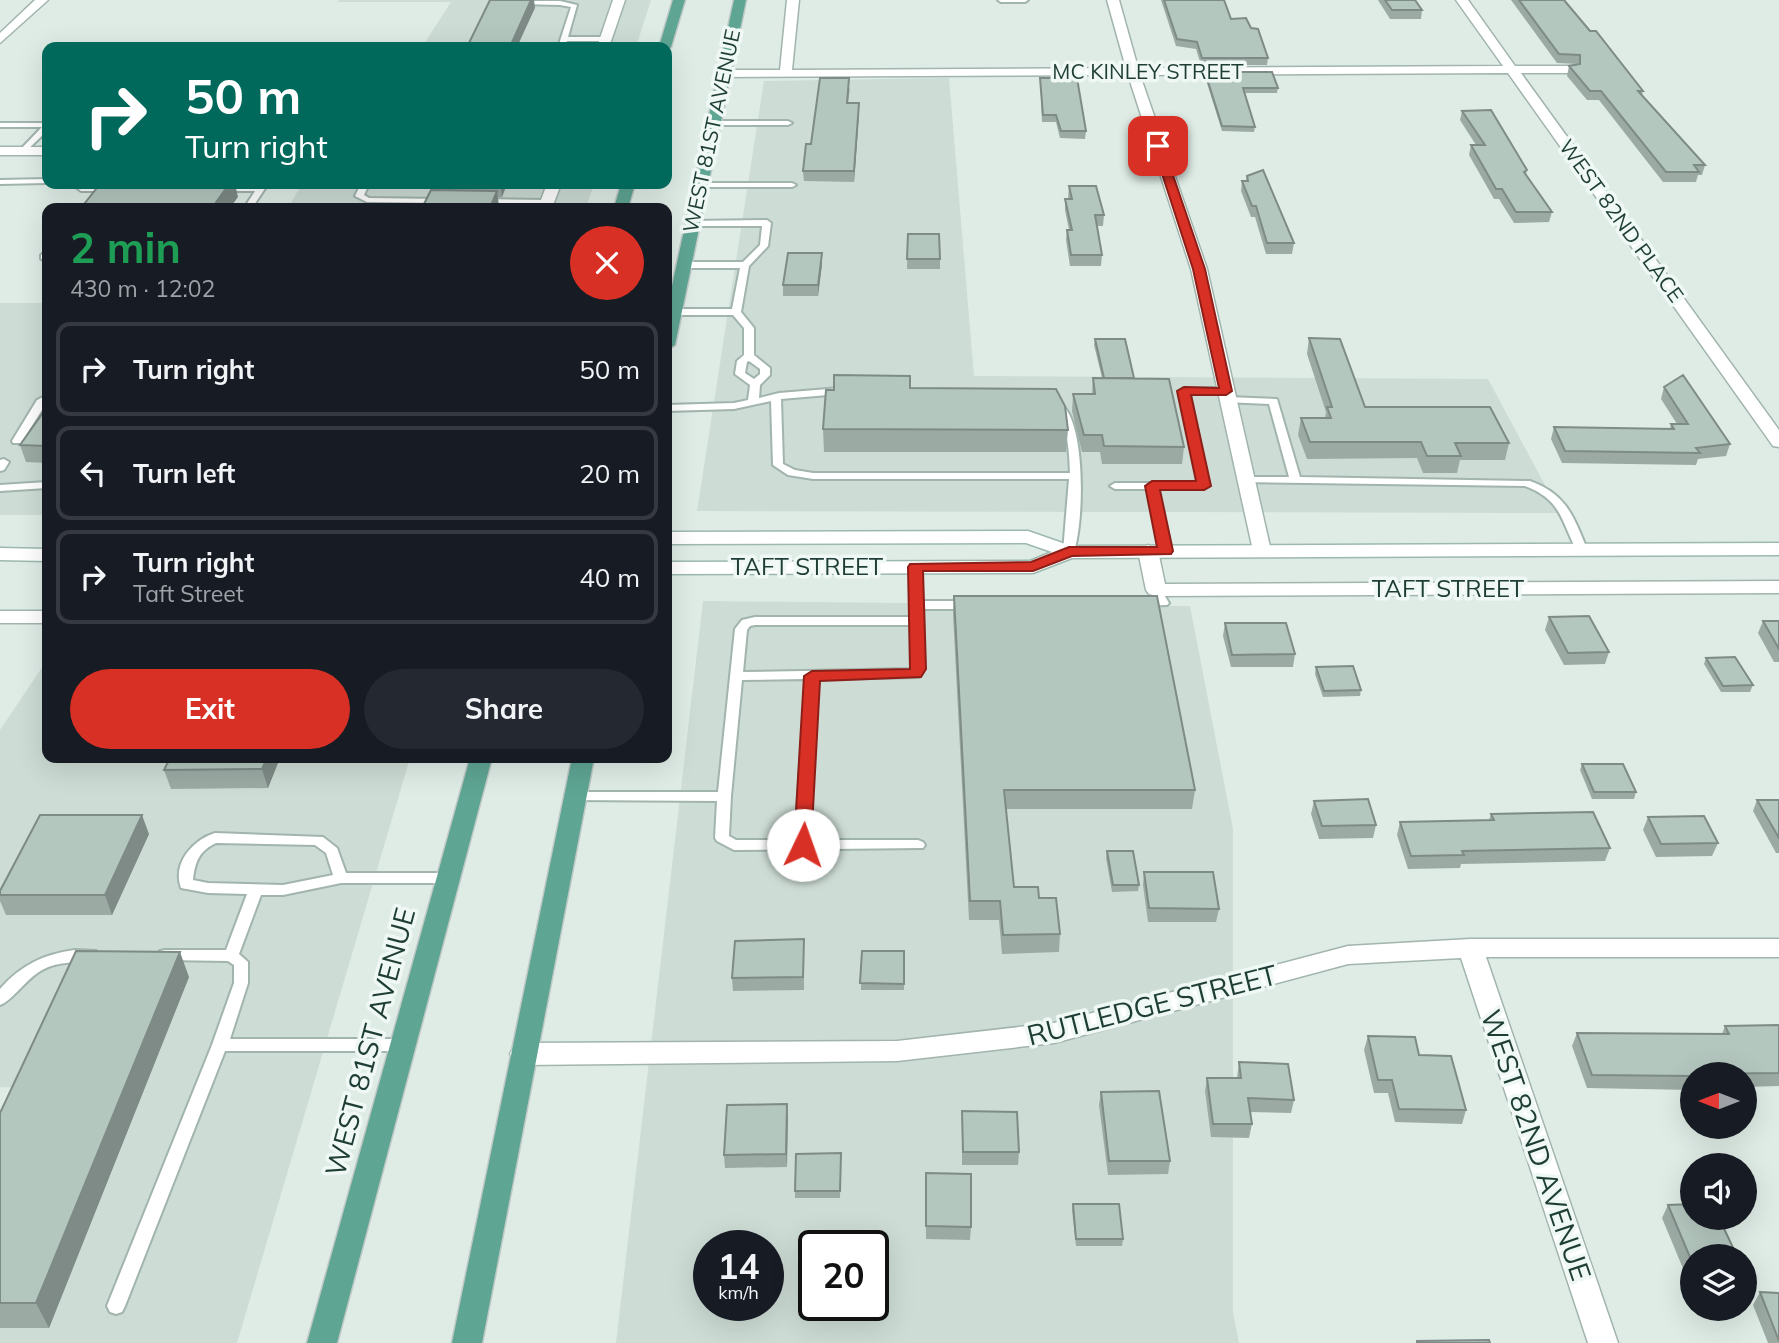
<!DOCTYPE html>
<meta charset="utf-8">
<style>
body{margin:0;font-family:Mulish,sans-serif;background:#242831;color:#f1f3f6;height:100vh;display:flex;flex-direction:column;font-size:26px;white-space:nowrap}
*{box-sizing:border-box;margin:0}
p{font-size:23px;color:#9ea1a6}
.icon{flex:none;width:38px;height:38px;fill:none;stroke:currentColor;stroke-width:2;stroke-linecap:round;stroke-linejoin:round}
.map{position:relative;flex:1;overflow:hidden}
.sheet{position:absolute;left:42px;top:203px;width:630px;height:560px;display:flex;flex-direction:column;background:#171b24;border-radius:14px;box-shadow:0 7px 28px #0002}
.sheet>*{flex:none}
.guide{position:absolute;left:42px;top:42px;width:630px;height:147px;border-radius:14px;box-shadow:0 7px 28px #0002;background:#00695c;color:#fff;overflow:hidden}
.needle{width:46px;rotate:270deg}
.buttons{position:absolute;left:1680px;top:1062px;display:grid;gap:14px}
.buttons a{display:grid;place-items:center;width:77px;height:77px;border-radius:50%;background:#171b24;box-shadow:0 7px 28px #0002;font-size:35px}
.speed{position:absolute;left:693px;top:1230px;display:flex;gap:14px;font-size:35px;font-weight:700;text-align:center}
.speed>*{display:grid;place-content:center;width:91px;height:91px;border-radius:50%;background:#171b24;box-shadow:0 7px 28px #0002;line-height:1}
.speed small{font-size:18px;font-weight:400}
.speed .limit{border:4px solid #111;border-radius:10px;background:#fff;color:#111}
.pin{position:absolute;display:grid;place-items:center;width:60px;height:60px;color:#fff;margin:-30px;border-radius:14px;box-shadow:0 4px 10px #0006}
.me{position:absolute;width:77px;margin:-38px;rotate:3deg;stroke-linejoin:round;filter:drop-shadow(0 0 5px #0008)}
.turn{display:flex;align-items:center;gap:24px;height:147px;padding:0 28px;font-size:32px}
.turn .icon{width:91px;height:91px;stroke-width:2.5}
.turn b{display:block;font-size:49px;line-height:60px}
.round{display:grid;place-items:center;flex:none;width:74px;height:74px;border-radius:37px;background:#242831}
.head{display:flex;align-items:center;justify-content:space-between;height:119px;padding:0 28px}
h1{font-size:42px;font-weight:700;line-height:52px;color:#1e9e55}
.action{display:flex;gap:14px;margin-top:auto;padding:14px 28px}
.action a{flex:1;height:80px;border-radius:42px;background:#d93025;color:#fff;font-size:28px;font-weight:700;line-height:80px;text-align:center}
.action a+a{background:#242831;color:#f1f3f6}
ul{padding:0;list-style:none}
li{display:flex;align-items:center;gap:21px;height:94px;margin:0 14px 10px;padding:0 14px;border:4px solid #363941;border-radius:14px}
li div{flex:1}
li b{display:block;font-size:26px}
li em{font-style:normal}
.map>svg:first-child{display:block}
.built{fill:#cddcd5;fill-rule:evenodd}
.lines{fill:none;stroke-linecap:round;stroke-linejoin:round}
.lane-casing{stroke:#a1b4ad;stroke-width:4}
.street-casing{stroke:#a1b4ad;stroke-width:3}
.secondary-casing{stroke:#9cb8af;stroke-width:3}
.primary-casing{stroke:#c0c9c6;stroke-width:3}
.lane{fill:#fff;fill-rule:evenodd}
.street{fill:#fff;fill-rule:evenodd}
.secondary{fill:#fff;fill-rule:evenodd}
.primary{fill:#5fa594;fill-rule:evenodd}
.wall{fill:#9baba4}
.shaded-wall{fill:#7e8b86}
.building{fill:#b4c7bf;stroke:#7e8b86;stroke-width:2}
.route{fill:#d93025;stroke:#8d1f18;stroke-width:2}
.labels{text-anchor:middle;stroke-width:7;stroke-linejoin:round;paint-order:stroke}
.far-street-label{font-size:21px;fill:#1e3d35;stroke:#eff8f4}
.street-label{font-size:24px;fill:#1e3d35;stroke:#eff8f4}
.near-street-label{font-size:28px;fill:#1e3d35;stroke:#eff8f4}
</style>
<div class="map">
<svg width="1779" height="1343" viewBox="0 0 1779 1343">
<rect width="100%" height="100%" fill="#dfece6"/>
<!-- built -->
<path class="built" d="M339 0H651L636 47H422L451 2H337Z
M949 78 974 376 1488 379 1560 513 697 511 764 81Z
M302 184H594L586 208H288Z
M0 303H47V515H0Z
M703 601 1190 606 1233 829V1312L1239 1343H616ZM709 1246H768V1306H709ZM814 1246H873V1306H814Z
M47 660V758H410L237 1343H0V1140L25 1088 0 1087V730Z"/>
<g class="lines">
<!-- lane casing -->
<g class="lane-casing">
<path id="lane" d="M998 0H1028L1025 2H1001Z
M517 1H560L577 5 568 37H606L609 39 606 41H567L564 47H558L571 7 560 5 519 4 516 2Z
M711 121H788L792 123 788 125H714L710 123Z
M0 123H47V131L24 153H21V149L42 127H0Z
M47 179V183L0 184V180Z
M698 183H792L796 185 792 187H701L697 185Z
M72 184H80L83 187H112L116 189 112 191H81Z
M260 184H268L252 208H244L255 191H221L217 189 221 187H258Z
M361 184H369L364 195 369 198 442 199 446 201 442 203 367 202 355 196Z
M478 199 547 200 551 202 547 204 481 203 477 201Z
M690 221 767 220 771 223 768 246 749 266 741 312 754 328V355L770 368V375L760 385 759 398 779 393 840 388 845 391 840 394 781 399 783 464 795 470 813 473H1070C1069 449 1068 426 1054 406L1059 403C1087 417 1084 528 1073 554L1069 555 1063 552 1069 479H813L788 475 773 465 771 401 734 409 667 411V405L734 403 748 400 750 385 735 374 737 361 744 355V328L733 315H674L669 312 674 309H732L740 268H684L680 265 684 262H743L760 245 762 226H693L689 223ZM749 361 760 369V374L754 379 745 373 747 362Z
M47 250V260L41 259V255Z
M1184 388H1226L1231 391 1226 394H1190L1209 486 1204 489H1158L1172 551 1166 554 1160 551 1147 489H1115L1110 486 1115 483H1198L1179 391Z
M47 395V402L21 443H13L12 441 37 400Z
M1228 397 1277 399 1300 477 1530 481C1566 494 1573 515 1587 549L1581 552 1577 551C1561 521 1562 500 1525 486L1242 482 1241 480 1242 478 1246 477H1289L1269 404 1224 402V398Z
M4 459 9 462 4 470 0 471V460Z
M47 482V488L0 491V485Z
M916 564 922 567V601H969L975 605 969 609H923L924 669 919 677 818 679 809 840H918L923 842 925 845 923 848 734 850 717 841 715 838 717 801 570 800 568 797 570 794 575 792H718L735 629 742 620 755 617H911L910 567ZM755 625H911L912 669 743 672 747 630 750 626ZM806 679 795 840H736L729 836 731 796 742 680Z
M1156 587 1160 588 1169 603 1167 605 1141 606 1139 604 1141 602 1156 600 1150 590Z
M215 833 323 837 337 848 346 873H447L452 874 454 878 452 882 447 883H341L283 895H261L239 954 248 962V983L230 1039H401L406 1041 409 1045 406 1049 401 1051H225L125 1306 122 1312 116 1314 110 1312 107 1306 212 1045 234 983V965L228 961 165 960 160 959 158 955 160 951 165 950H226L247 894 208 893 181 888C172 863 193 840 215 833ZM216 843 315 845 326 853 333 875 283 885 208 883 193 880C195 862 199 851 216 843Z
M75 950 96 951 98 955 96 959C78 964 60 960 42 970 27 978 12 1001 0 1005V989C21 965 44 954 75 950Z"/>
</g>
<!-- street casing -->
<g class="street-casing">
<path id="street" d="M35 0H48L0 43V33Z
M613 0H625L609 47H597Z
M787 0H799L792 70 1126 68 1107 0H1119L1138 68 1503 66 1456 0H1468L1515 66H1576V72L1572 73H1521L1779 430V447L1773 446 1508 73 1140 75 1207 269 1271 551 1268 555H1254L1191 269 1128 75 721 77V71L725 70H780Z
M0 147H47V155H0Z
M547 184H561L552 208H538Z
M1148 545 1158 551 1165 584 1779 581V593L1156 596 1149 594 1146 590 1138 551Z
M0 611H47V623H0Z
M1470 939H1779V957H1486L1618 1343H1588L1461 958 1348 964 1054 1043 897 1061 523 1065 514 1061 510 1054 514 1047 523 1043 897 1041 1054 1023 1348 946Z"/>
</g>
<!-- secondary casing -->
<g class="secondary-casing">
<path id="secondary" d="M1028 531 1071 546 1779 543V555L1072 558 1033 573 667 574V562L1030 561 1052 552 1026 543 667 544V532Z
M0 548 47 549V561L0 560Z"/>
</g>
<!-- primary casing -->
<g class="primary-casing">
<path id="primary" d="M673 0H685L671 47 667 50V47H659Z
M734 0H746L675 345 667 350V309Z
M621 184H635L628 208H614Z
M470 758H492L337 1343H307Z
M572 758H594L482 1343H452Z"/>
</g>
<!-- lane -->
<use href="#lane" class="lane"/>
<!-- street -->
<use href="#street" class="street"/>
<!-- secondary -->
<use href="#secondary" class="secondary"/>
<!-- primary -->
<use href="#primary" class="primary"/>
</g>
<!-- wall -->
<path class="wall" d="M1161 0H1224L1231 19 1251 28 1268 58 1267 65H1201L1196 49 1176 46Z
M1378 0H1415L1422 10 1421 19H1390Z
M1511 0H1564L1643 91 1642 95 1705 165 1702 175H1698L1696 182H1663L1599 100H1587L1567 76 1569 66 1578 64 1557 63Z
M1205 72 1278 88 1277 93H1245L1255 127 1254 132 1222 131 1205 77Z
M1040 78 1086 131 1085 139 1060 138 1056 122H1042Z
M850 88 848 103 859 113 854 182 804 181 803 171 811 144Z
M1462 111 1527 170 1526 175 1552 212 1549 222 1514 223 1499 199H1494L1469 155 1471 145H1476L1460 120Z
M1247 176 1294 243 1292 254H1266L1255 217H1251L1241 191 1242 181H1246Z
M507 184 502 197H497L499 206 498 208H422L437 190 436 186Z
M1069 186 1104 215 1103 226H1097L1102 255 1101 266H1070L1066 240 1067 230H1069L1065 210V199H1068Z
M908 234 940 259V269H907Z
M822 264 818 296H783V285Z
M1309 338 1365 407 1509 443 1505 460H1460L1457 473H1423L1417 458 1307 459 1298 435 1301 418H1325L1326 412 1307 354Z
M1095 339 1134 379 1184 447 1182 464H1102L1100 452H1082L1072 411 1073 394H1092L1093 378H1102L1094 345Z
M1664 387 1730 444 1726 456 1698 459 1696 465 1562 463 1551 439 1554 427 1670 429 1671 424H1677L1661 399Z
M910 388 1068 430 1066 452H824L823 429Z
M47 407V463L26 462 20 445Z
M954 596 1195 790 1192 809H1006L1014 887 1039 898 1060 934 1059 952 1002 954 999 920H969L953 614Z
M1549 617 1609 652 1605 664 1564 665 1545 630Z
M1763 621H1779V662H1774L1758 633Z
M1225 623 1295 654 1293 667H1231L1223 636Z
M1706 658 1753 685 1750 692H1721L1704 664Z
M1316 667 1361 690 1360 696 1323 697 1315 674Z
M280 758 268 788 171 789 164 770Z
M1582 764 1636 792 1634 799H1592L1580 770Z
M1757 800H1779V853H1776L1753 811Z
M1314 801 1376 825 1373 838 1319 839 1311 814Z
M1491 814 1610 848 1605 861 1461 864 1460 868 1408 869 1397 835 1400 822 1489 820Z
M1648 817 1718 843 1712 856 1656 857 1643 830Z
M149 834 112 915H6L0 901V891Z
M1107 851 1139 885 1138 891 1112 892 1106 858Z
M1144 872 1219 909 1216 922H1148L1143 885Z
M862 951H904V990H861Z
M804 952V990L733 991 732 978Z
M189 977 49 1328H0V1113Z
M1779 1025V1086L1745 1087V1074H1692V1090L1587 1088 1572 1046 1577 1033 1722 1034 1725 1026Z
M1368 1036 1419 1055 1466 1110 1462 1124 1395 1122 1388 1093H1374L1364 1050Z
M1239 1062 1294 1100 1291 1113 1250 1112 1252 1124 1249 1138 1211 1137 1205 1091 1207 1078H1237Z
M1101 1092 1170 1161 1168 1174 1108 1175 1099 1105Z
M787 1104V1167L725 1168 724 1155Z
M962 1111 1019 1152 1018 1165H962Z
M841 1153 840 1198H795V1191Z
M926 1173 971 1227 970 1240 926 1239Z
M1073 1204 1123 1239 1122 1246H1076L1072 1210Z
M1668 1205 1692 1256V1290L1662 1218Z
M1760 1292 1779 1293V1343H1768L1753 1305Z"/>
<!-- shaded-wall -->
<path class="shaded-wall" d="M531 0H534L535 8 517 47H510Z
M859 103V113L854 182V171Z
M229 184H235L238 197 230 208H212Z
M502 184H507L502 197 501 187Z
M497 191 499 206 498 208H490Z
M822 253V264L818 296V285Z
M267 758H280L268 788 262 769Z
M142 815 149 834 112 915 105 895Z
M180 952 189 977 49 1328 36 1303Z
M787 1104 788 1117 787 1167 786 1154Z"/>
<!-- building -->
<path class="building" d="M490 0H531L510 47H467Z
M1164 0H1224L1231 19 1246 18 1251 28 1258 29 1268 58H1202L1197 42 1177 39Z
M1385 0H1415L1422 10H1392Z
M1519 0H1564L1590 31H1596L1643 91H1638L1705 165H1694L1699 172H1666L1601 91H1590L1569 66 1580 64V55L1559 54Z
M1205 72H1272L1278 88H1243L1255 127 1222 126Z
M820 78H849L847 103H859L854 171H803L806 144H811Z
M1040 78H1077L1086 131H1061L1056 115H1043Z
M1491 110 1527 170 1524 172 1552 212H1516L1502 189H1496L1471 145H1485L1462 111Z
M1263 170 1294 243H1267L1256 206H1252L1242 181H1248L1247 176Z
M100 184H229L212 208H81Z
M437 184H502L501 187 436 186Z
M1069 186H1096L1104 215H1095L1102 255H1071L1067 230H1072L1065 199H1072Z
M431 190 497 191 490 208H422Z
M908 234H939L940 259H907Z
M788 253H822L818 285H783Z
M1309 338 1340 339 1365 407H1490L1509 443H1455L1461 456H1427L1421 442H1310L1301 418H1331L1327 407H1332Z
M1095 339H1125L1134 378H1104Z
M834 375 910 376V388L1056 389 1065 406 1068 430 823 429 826 390H834Z
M1683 375 1730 444 1696 448 1700 453 1565 451 1554 427 1674 429 1671 424H1688L1664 387Z
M1093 378 1169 379 1184 447 1104 446 1102 435H1084L1073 394H1095Z
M47 407V446L20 445Z
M954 596H1157L1195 790H1004L1014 887H1038L1039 898H1056L1060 934 1003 935 1000 901H970Z
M1589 616 1609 652 1568 653 1549 617Z
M1763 621H1779V649Z
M1225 623H1286L1295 654 1232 655Z
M1735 657 1753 685 1723 686 1706 658Z
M1353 666 1361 690 1324 691 1316 667Z
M170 758H267L262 769 164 770Z
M1582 764H1623L1636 792H1594Z
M1368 799 1376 825 1322 826 1314 801Z
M1757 800H1779V838Z
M1593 812 1610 848 1462 851 1464 855 1411 856 1400 822 1494 820 1491 814Z
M40 815H142L105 895H0V891Z
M1704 816 1718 843 1661 844 1648 817Z
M1107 851H1133L1139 885H1113Z
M1144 872H1213L1219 909 1149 908Z
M804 939 803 977 732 978 735 941Z
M76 951 180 952 36 1303H0V1113Z
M862 951H904V984L860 983Z
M1779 1025V1073L1692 1074V1076L1592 1075 1577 1033 1729 1034 1725 1026Z
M1368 1036 1415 1037 1419 1055 1451 1056 1466 1110 1399 1109 1392 1080H1378Z
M1239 1062 1288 1064 1294 1100 1248 1098 1252 1124H1213L1207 1078H1241Z
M1159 1091 1170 1161H1109L1101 1092Z
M787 1104 786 1154 724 1155 727 1105Z
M962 1111 1017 1112 1019 1152H963Z
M841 1153 840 1191H795L796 1154Z
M926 1173 971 1174V1227L926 1226Z
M1073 1204H1119L1123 1239H1076Z
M1692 1204V1218H1719L1737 1256H1692V1262L1668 1205Z
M1760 1292 1779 1293V1341Z
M1489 1340 1490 1343H1417V1341Z"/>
<!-- route -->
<path class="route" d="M1158 143 1163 146 1205 269 1232 391 1226 395H1191L1211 486 1204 490H1160L1173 551 1171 554 1072 556 1033 571H923L926 669 921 677 820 681 811 845 809 850H796L794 845 804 676 812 671 910 669 908 567 910 564 1031 562 1069 547H1157L1145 486 1152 481H1196L1177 391 1184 387 1219 388 1193 269 1153 146Z"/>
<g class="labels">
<!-- far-street labels -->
<g class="far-street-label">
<text x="1148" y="79">MC KINLEY STREET</text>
<text transform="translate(712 131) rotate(-78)" y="7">WEST 81ST AVENUE</text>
<text transform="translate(1621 221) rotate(54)" y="7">WEST 82ND PLACE</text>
</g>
<!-- street labels -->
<g class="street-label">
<text x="807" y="575">TAFT STREET</text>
<text x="1448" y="597">TAFT STREET</text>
</g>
<!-- near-street labels -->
<g class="near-street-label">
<text transform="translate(1152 1005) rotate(-14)" y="10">RUTLEDGE STREET</text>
<text transform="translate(370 1042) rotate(-75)" y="10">WEST 81ST AVENUE</text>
<text transform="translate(1536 1145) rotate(71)" y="10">WEST 82ND AVENUE</text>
</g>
</g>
</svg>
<div class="buttons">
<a><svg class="needle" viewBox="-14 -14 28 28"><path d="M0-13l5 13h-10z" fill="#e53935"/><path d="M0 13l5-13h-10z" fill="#9ea1a6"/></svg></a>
<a><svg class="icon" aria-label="sound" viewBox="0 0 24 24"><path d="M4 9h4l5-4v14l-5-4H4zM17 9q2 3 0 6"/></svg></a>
<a><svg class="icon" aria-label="layers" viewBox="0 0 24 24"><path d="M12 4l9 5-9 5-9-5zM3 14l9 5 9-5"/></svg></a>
</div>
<div class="speed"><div>14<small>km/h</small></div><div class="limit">20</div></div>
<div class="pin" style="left:1158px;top:146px;background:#d93025"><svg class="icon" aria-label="arrive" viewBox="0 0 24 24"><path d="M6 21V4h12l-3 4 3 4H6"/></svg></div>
<svg class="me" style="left:803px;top:845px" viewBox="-20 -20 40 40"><circle r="19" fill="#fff"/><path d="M0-13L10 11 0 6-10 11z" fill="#d93025"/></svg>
<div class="guide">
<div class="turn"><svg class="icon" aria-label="right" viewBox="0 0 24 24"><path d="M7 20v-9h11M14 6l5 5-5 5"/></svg><div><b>50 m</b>Turn right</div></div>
</div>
<section class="sheet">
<div class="head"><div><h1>2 min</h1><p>430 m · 12:02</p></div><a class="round" style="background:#d93025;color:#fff"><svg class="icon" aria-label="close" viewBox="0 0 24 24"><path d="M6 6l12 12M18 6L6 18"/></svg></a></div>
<ul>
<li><svg class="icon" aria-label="right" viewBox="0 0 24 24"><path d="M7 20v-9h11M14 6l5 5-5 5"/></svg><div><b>Turn right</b></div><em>50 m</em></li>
<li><svg class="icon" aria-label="left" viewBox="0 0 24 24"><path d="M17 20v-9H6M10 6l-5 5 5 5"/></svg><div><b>Turn left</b></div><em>20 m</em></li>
<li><svg class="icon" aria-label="right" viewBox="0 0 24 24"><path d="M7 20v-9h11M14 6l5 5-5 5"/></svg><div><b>Turn right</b><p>Taft Street</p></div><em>40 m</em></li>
</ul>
<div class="action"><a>Exit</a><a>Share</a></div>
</section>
</div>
